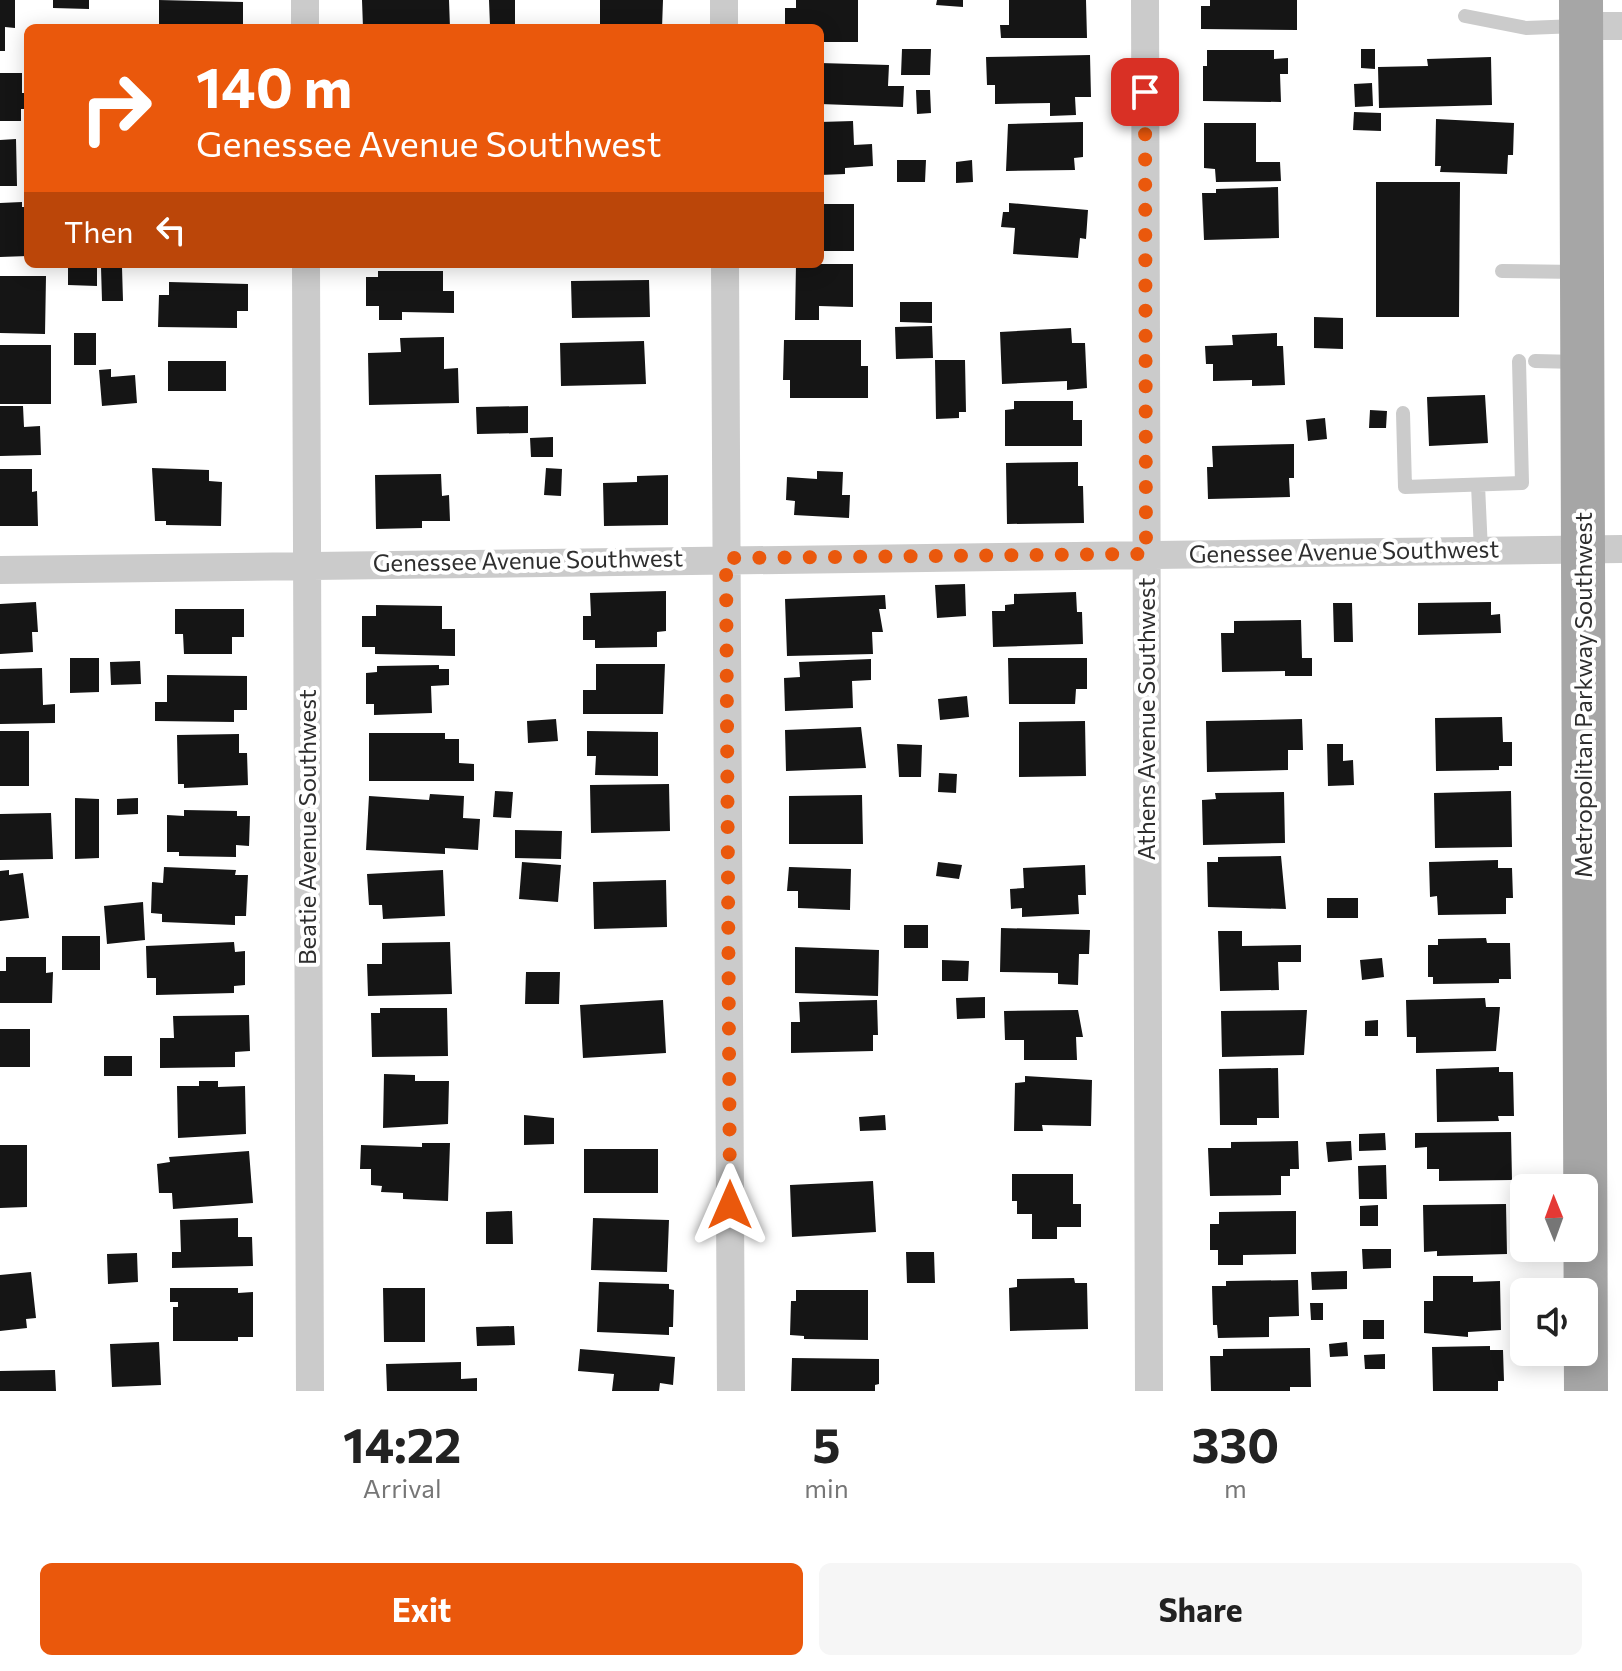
<!DOCTYPE html>
<style>
body{margin:0;font-family:Commissioner,sans-serif;background:#f6f6f6;color:#222;height:100vh;display:flex;flex-direction:column;font-size:30px;white-space:nowrap}
*{box-sizing:border-box;margin:0}
p{font-size:26px;color:#767676}
.icon{flex:none;width:44px;height:44px;fill:none;stroke:currentColor;stroke-width:2;stroke-linecap:round;stroke-linejoin:round}
.map{position:relative;height:1391px;overflow:hidden}
.drawer{display:flex;flex-direction:column;background:#fff;flex:1}
.drawer>*{flex:none}
.top-card{position:absolute;left:24px;top:24px;width:800px;height:244px;border-radius:12px;box-shadow:0 4px 20px #0003;background:#ea580c;color:#fff;overflow:hidden}
.needle{width:52px;rotate:359deg}
.tools{position:absolute;left:1510px;top:1174px;display:grid;gap:16px}
.tools a{display:grid;place-items:center;width:88px;height:88px;border-radius:12px;background:#fff;box-shadow:0 4px 20px #0003;font-size:40px}
.pin{position:absolute;display:grid;place-items:center;width:68px;height:68px;color:#fff;margin:-34px;border-radius:16px;box-shadow:0 4px 12px #0006}
.me{position:absolute;width:88px;margin:-44px;rotate:0deg;stroke-linejoin:round;filter:drop-shadow(0 0 6px #0008)}
.turn{display:flex;align-items:center;gap:28px;height:168px;padding:0 40px;font-size:36px}
.turn .icon{width:104px;height:104px;stroke-width:2.5}
.turn b{display:block;font-size:56px;line-height:68px}
.then{display:flex;align-items:center;height:76px;padding:0 40px;background:#0003;gap:16px;font-size:30px}
.eta{display:flex;justify-content:space-evenly;align-items:center;height:136px;text-align:center}
.eta b{font-size:48px;font-weight:700;line-height:56px}
.primary-button{display:flex;gap:16px;margin-top:auto;padding:16px 40px}
.primary-button a{flex:1;height:92px;border-radius:12px;background:#ea580c;color:#fff;font-size:32px;font-weight:700;line-height:92px;text-align:center}
.primary-button a+a{background:#f6f6f6;color:#222}
.map>svg:first-child{display:block}
.building{fill:#151515}
.lines{fill:none;stroke-linecap:round;stroke-linejoin:round}
.service{stroke:#cbcbcb;stroke-width:14}
.minor{stroke:#cbcbcb;stroke-width:28}
.primary{stroke:#a6a6a6;stroke-width:44}
.route{stroke:#ea580c;stroke-width:14;stroke-dasharray:0 25.2}
.labels{text-anchor:middle;stroke-width:8;stroke-linejoin:round;paint-order:stroke}
.street-label{font-size:24px;fill:#2e2e2e;stroke:#fff}
</style>
<div class="map">
<svg width="1622" height="1391" viewBox="0 0 1622 1391">
<rect width="100%" height="100%" fill="#fff"/>
<!-- building -->
<path class="building" d="M0 0H15V28L5 27V51H0Z
M53 0H89V9L53 8Z
M159 0 243 2V28H159Z
M362 0H449L450 28H363Z
M489 0H515V25L490 26Z
M600 0H663L662 28H600Z
M796 0H858V42H820V28H785V8H796Z
M937 0H963V7L936 5Z
M1009 0H1086L1087 38H1001L1000 25H1009Z
M1210 0H1297V30L1201 29V6H1210Z
M902 49H931L930 75H901Z
M1361 49H1375V69L1361 68Z
M1207 50H1274V59L1288 58V74H1280L1281 102 1203 101V66H1207Z
M1090 55 1091 97H1075L1076 115 1050 116V103L995 104V85H987L986 57Z
M1491 57 1492 105 1379 108 1378 67 1428 66 1427 59Z
M820 63 889 65 888 86H904L903 107 820 104Z
M0 73H22V93H28V109H21V121H0Z
M1372 83 1373 106 1355 107 1354 84Z
M916 90H930L931 113 917 114Z
M1354 112 1381 113V131L1353 130Z
M1436 119 1514 123 1513 155H1508L1507 174 1440 172 1441 166H1435Z
M853 121 854 145 872 144 873 166 845 168V174L820 175V122Z
M1083 122V157L1074 158 1075 170 1006 171 1008 124Z
M1204 123H1256V162H1280L1281 181 1216 182 1215 169 1204 168Z
M16 139 17 186H0V140Z
M897 160H926L925 182H897Z
M972 160 973 182 956 183V162Z
M1376 182H1460L1459 317H1376Z
M1278 187 1279 238 1204 240 1202 193H1216V189Z
M22 202V207H28V256L0 257V203Z
M1009 203 1088 210 1086 239 1080 238 1078 258 1013 254 1015 228 1001 227 1003 212H1009Z
M820 204H854V251H820Z
M68 264H97V286L68 285Z
M796 264H853V307L819 306V320H795Z
M101 267H122L123 301H102Z
M378 271H443V291H454V313L402 312V320H379V306H366V277H378Z
M0 276H46L45 334 0 333Z
M649 280 650 317 572 318 571 281Z
M169 282 248 284V311H237V328L158 327 159 295H169Z
M900 302H932V323L900 322Z
M1314 317 1343 318V349L1314 348Z
M932 326 933 358 896 359 895 327Z
M1071 328 1072 343H1085L1087 388 1067 390V381L1002 384 1000 332Z
M74 333H96V365H74Z
M1277 333V346H1283L1285 385 1252 386V380L1213 381V364H1206L1205 346 1233 345 1232 335Z
M444 337V369L458 368 459 403 369 405 368 353 401 352 400 338Z
M784 340H861V366H868V398H790V380H783Z
M644 341 646 384 561 386 560 343Z
M0 345H51V404H0Z
M935 360H965L966 412H959V418L936 419Z
M168 361H226V391H168Z
M111 369V377L135 375 137 403 102 406 99 370Z
M1485 395 1488 443 1429 446 1427 397Z
M1014 401H1073V420H1082V446H1005V410L1014 409Z
M0 406H23L24 427 40 426 41 455 0 456Z
M528 406V433L477 434 476 407Z
M1370 410 1387 411 1386 428H1369Z
M1325 418 1327 439 1308 441 1306 420Z
M553 437V457H531L530 438Z
M1294 444V478H1289L1290 497 1208 499 1207 467H1213L1212 446Z
M1078 462V486H1083L1084 523 1007 524 1006 463Z
M152 468 209 470V481L222 482 221 526 166 525V521H155Z
M546 468 562 469 561 496 544 495Z
M0 469H32V492L37 491 38 526H0Z
M817 471 843 472 842 495H850L849 518 794 515 795 501 786 500 787 477 817 479Z
M441 474 442 496 449 495 450 521H422V528L376 529 375 475Z
M668 475V525L604 526 603 483 637 482V476Z
M965 584 966 616 937 618 935 585Z
M666 591V631L657 632V647L595 648V640H583V616H591L590 593Z
M1076 592 1077 612H1082L1083 644 993 647 992 611H1005V605L1014 604V594Z
M885 595 886 609H879L883 632H872L873 654 787 656 785 599Z
M36 602 38 632H32L33 652 0 654V604Z
M1491 602V615L1500 614 1501 633 1418 635V603Z
M1333 603H1352L1353 642H1334Z
M376 605 442 606V629H455V656L375 654V647H362V616H376Z
M175 609H244V637H232V654H184L183 634H175Z
M1301 620 1302 658H1312V676H1285V671L1222 672 1221 633H1234V621Z
M70 658H99V692L70 693Z
M1008 658H1087V689H1076L1075 704H1009Z
M871 659V680L852 681 853 708 785 711 784 678 800 677 799 662Z
M140 661 141 684 111 685 110 662Z
M596 664H665L663 714H583V690H596Z
M439 665V669H449V685L431 686 432 713 374 715V704H366V673L377 672V666Z
M42 668 43 705 55 704V723L0 724V669Z
M167 675 247 676V710H234V722L155 721V702H167Z
M967 696 969 717 940 720 938 699Z
M1502 717 1503 742H1512V766H1499V770L1436 771 1435 718Z
M556 719 558 741 528 743 527 721Z
M1302 719 1303 750H1288V770L1207 772 1206 721Z
M1085 721 1086 776 1019 777V722Z
M861 727 866 768 786 771 785 730Z
M0 731H29V786H0Z
M587 731 658 732V776L595 775 596 756H587Z
M369 733H445V739H459V763L474 764V781H369Z
M239 734V753H247L248 785 184 788V784H178L177 735Z
M897 744 922 745 921 777H899Z
M1327 744H1343V761L1353 760 1354 785 1328 786Z
M939 773 957 774 956 793 938 792Z
M669 784 670 831 591 833 590 785Z
M495 791 513 792 511 818 493 817Z
M1511 791 1512 847 1435 848 1434 793Z
M1284 792 1285 843 1203 845 1202 800 1216 799 1215 793Z
M430 794 464 796 463 818 480 819 478 850 445 848V854L366 850 369 796 429 800Z
M862 795 863 844H789V796Z
M75 798 99 799V858L75 859Z
M138 798V814L117 815V799Z
M184 810 237 811V816H250L249 846 236 845V857L179 856V852H167V815L184 816Z
M51 813 53 859 0 860V814Z
M515 830 562 831 561 859 515 858Z
M1281 856 1286 909 1208 907 1207 862H1218V857Z
M1498 860V868H1512L1513 898H1506V914L1438 915 1437 896 1430 897 1429 862Z
M522 862 561 865 558 902 519 899Z
M938 862 962 865 959 879 936 876Z
M1085 865 1086 895H1078L1079 914 1022 917V908L1011 909 1010 889 1024 888 1023 868Z
M164 867 236 870 235 875H248L246 916H235V925L162 922V914L151 913 152 882 163 883Z
M789 867 851 869 850 910 798 908V891H787Z
M9 870V875L23 873 29 918 0 921V871Z
M443 870 445 916 383 919 382 905H369L367 874Z
M666 880 667 927 594 929 593 882Z
M1327 898H1358V918H1327Z
M143 902 145 940 107 944 104 906Z
M904 925H928V948H904Z
M1001 928 1090 930 1089 954H1079L1078 985 1058 984V973L1000 972Z
M1218 931H1242V946L1301 945V962H1278L1279 990 1220 991Z
M62 936H100V970H62Z
M1486 938 1487 943H1510L1511 979H1499V983L1433 984V977H1428V945H1438V939Z
M234 942 235 952 245 951V985L234 986V993L156 995V978H147L146 946Z
M450 942 452 994 368 996 367 964H382V943Z
M795 947 879 950 878 996 795 993Z
M6 957H46V973L53 972 52 1003H0V971H6Z
M1382 958 1384 977 1362 980 1360 960Z
M942 960 969 961 968 981H942Z
M526 972H560L559 1004H525Z
M985 997V1018L957 1019 956 998Z
M1485 998 1486 1007H1500L1496 1051 1416 1053V1037H1407L1406 1000Z
M663 1000 666 1053 583 1058 580 1005Z
M877 1000 878 1035H873V1051L791 1053V1022H800L799 1002Z
M380 1008H447L448 1056 372 1057 371 1013H380Z
M1078 1010 1083 1037H1076L1077 1060H1024V1040H1005L1004 1011Z
M1307 1010 1304 1055 1222 1057 1221 1011Z
M249 1015 250 1051 235 1052V1067L160 1068V1038H174L173 1016Z
M1378 1020V1036H1365V1021Z
M0 1029H30V1067H0Z
M104 1056H132V1076H104Z
M1499 1067V1072H1513L1514 1116H1498L1499 1121 1437 1122 1436 1069Z
M1278 1068 1279 1118H1257V1125H1220L1219 1069Z
M384 1074 415 1075V1081H449L448 1124 383 1128Z
M1025 1076 1092 1080 1091 1126 1042 1125 1043 1131H1014L1015 1083 1025 1082Z
M199 1081H218V1087L245 1086 246 1134 178 1138 177 1086H199Z
M524 1115 554 1118V1144L524 1145Z
M885 1115 886 1130 860 1131 859 1117Z
M1511 1132 1512 1180 1439 1181V1169H1427V1147L1415 1148V1133Z
M1385 1133 1386 1150 1359 1151V1134Z
M1298 1141 1299 1169H1290V1176H1281V1195L1210 1196 1208 1148H1231V1142Z
M1351 1141 1352 1160 1328 1162 1326 1142Z
M422 1143H450L448 1201 403 1199V1193L381 1192 382 1186 371 1185V1169H360L361 1145 422 1147Z
M0 1145H27V1207L0 1208Z
M584 1149H658V1193H584Z
M249 1151 253 1203 173 1209 172 1193H159L157 1164 170 1162 169 1157Z
M1386 1165 1387 1199H1359L1358 1166Z
M1012 1174H1073V1204H1081V1227H1057V1239H1032V1214H1017V1201H1012Z
M873 1181 876 1232 792 1237 790 1185Z
M1506 1204 1507 1254 1437 1256V1251L1424 1252 1423 1205Z
M1378 1205V1226H1360V1206Z
M512 1211 513 1244H486V1212Z
M1296 1211V1254L1243 1255V1265H1218V1250H1210V1224H1219V1212Z
M238 1218V1237H252L253 1266 172 1268V1252H181L180 1220Z
M593 1218 669 1220 667 1272 591 1270Z
M1362 1249H1391V1268L1363 1269Z
M906 1252H934L935 1283H907Z
M137 1253 138 1282 108 1284 107 1254Z
M1347 1271V1289L1312 1290 1311 1272Z
M31 1272 36 1318 26 1319 27 1328 0 1331V1275Z
M1433 1276H1473V1282L1500 1281 1501 1330 1468 1332V1337L1424 1333V1301H1433Z
M1074 1278 1075 1283H1087L1088 1329 1010 1331 1009 1288 1017 1287V1279Z
M1298 1280 1299 1316 1269 1317V1337L1218 1338 1217 1325H1213L1212 1286H1226V1281Z
M599 1282 669 1284V1289L674 1290 673 1327H669V1335L597 1332Z
M170 1288H238V1293L253 1292V1337H238V1341H173V1307H178V1302H170Z
M383 1288H425V1342H384Z
M796 1290H868V1340L804 1339V1336L790 1335 791 1301H796Z
M1310 1303H1323V1320H1311Z
M1363 1320H1384V1339H1363Z
M514 1326 515 1345 477 1346 476 1327Z
M159 1342 161 1385 112 1387 110 1344Z
M1347 1342 1348 1356 1330 1357 1329 1344Z
M1490 1346V1350H1503L1504 1381H1498V1391H1433L1432 1347Z
M1310 1348 1311 1387H1290V1391H1211L1210 1356H1223V1349Z
M580 1349 675 1357 673 1385 660 1383 659 1391H612L614 1374 578 1371Z
M1385 1354V1369H1365L1364 1355Z
M792 1358 879 1359V1384L875 1385V1391H791Z
M461 1362V1379L477 1378V1391H387L386 1364Z
M55 1370 56 1391H0V1371Z"/>
<g class="lines">
<!-- service -->
<path class="service" d="M1465 16 1526 28 1577 26
M1502 271 1578 272
M1535 361 1578 362
M1403 413 1405 487 1522 483 1519 361
M1478 485 1481 551"/>
<!-- minor -->
<path class="minor" d="M305 0V28
M724 0V28
M1145 0 1149 1391
M1581 26H1622
M306 264 310 1391
M725 264 731 1391
M0 570 1622 549"/>
<!-- primary -->
<path class="primary" d="M1581 0 1586 1391"/>
</g>
<g class="lines">
<!-- route -->
<path class="route" d="M730 1205 726 558 1146 554 1145 92"/>
</g>
<g class="labels">
<!-- street labels -->
<g class="street-label">
<text transform="translate(1344 552) rotate(-1)" y="8">Genessee Avenue Southwest</text>
<text transform="translate(528 561) rotate(-1)" y="8">Genessee Avenue Southwest</text>
<text transform="translate(1584 695) rotate(-90)" y="8">Metropolitan Parkway Southwest</text>
<text transform="translate(1147 719) rotate(-90)" y="8">Athens Avenue Southwest</text>
<text transform="translate(308 827) rotate(-90)" y="8">Beatie Avenue Southwest</text>
</g>
</g>
</svg>
<div class="tools">
<a><svg class="needle" viewBox="-14 -14 28 28"><path d="M0-13l5 13h-10z" fill="#e53935"/><path d="M0 13l5-13h-10z" fill="#767676"/></svg></a>
<a><svg class="icon" aria-label="sound" viewBox="0 0 24 24"><path d="M4 9h4l5-4v14l-5-4H4zM17 9q2 3 0 6"/></svg></a>
</div>
<div class="pin" style="left:1145px;top:92px;background:#d93025"><svg class="icon" aria-label="arrive" viewBox="0 0 24 24"><path d="M6 21V4h12l-3 4 3 4H6"/></svg></div>
<svg class="me" style="left:730px;top:1205px" viewBox="-20 -20 40 40"><path d="M0-17L14 15 0 8-14 15z" fill="#ea580c" stroke="#fff" stroke-width="4"/></svg>
<div class="top-card">
<div class="turn"><svg class="icon" aria-label="right" viewBox="0 0 24 24"><path d="M7 20v-9h11M14 6l5 5-5 5"/></svg><div><b>140 m</b>Genessee Avenue Southwest</div></div>
<div class="then">Then<svg class="icon" aria-label="left" viewBox="0 0 24 24"><path d="M17 20v-9H6M10 6l-5 5 5 5"/></svg></div>
</div>
</div>
<section class="drawer">
<div class="eta">
<div><b>14:22</b><p>Arrival</p></div>
<div><b>5</b><p>min</p></div>
<div><b>330</b><p>m</p></div>
</div>
<div class="primary-button"><a>Exit</a><a>Share</a></div>
</section>
